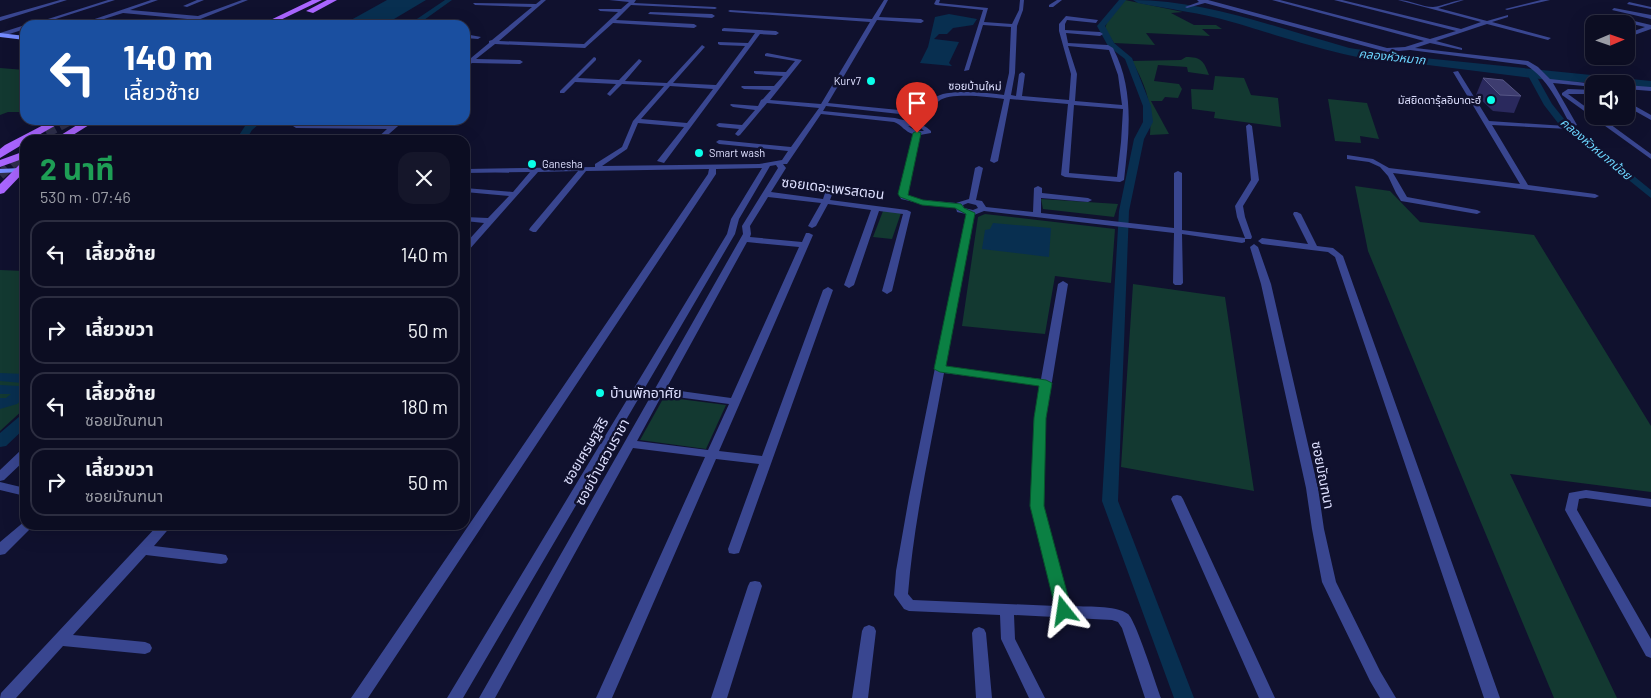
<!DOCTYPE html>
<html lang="th">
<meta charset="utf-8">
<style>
body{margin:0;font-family:Barlow,"Noto Sans Thai",sans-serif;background:#15162a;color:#f1f3f6;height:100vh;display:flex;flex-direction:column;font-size:19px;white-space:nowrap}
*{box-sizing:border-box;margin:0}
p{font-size:16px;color:#9a9ca5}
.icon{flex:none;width:28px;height:28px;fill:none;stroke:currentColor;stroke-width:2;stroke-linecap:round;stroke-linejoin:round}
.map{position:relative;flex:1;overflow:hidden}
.side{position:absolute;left:20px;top:135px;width:450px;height:395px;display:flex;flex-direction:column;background:#0c0d22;border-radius:15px;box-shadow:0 5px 20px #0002,0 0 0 1px #2c2d40}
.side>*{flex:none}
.top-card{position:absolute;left:20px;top:20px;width:450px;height:105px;border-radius:15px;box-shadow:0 5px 20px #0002,0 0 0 1px #2c2d40;background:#1a4fa0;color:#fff;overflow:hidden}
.needle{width:32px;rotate:88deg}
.fabs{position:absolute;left:1585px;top:15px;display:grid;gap:10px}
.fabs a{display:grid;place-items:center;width:50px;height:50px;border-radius:10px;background:#0c0d22;box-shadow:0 5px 20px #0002,0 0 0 1px #2c2d40;font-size:25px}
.pin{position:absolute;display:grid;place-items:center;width:42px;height:42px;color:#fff;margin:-51px -21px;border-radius:50% 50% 50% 0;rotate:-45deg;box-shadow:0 0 5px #0007}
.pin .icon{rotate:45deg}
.me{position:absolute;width:55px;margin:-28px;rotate:345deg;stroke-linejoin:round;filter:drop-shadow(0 0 4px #0008)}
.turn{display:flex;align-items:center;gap:18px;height:105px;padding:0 20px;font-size:22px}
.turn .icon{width:65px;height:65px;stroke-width:2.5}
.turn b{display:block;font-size:35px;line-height:42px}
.round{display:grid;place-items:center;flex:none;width:52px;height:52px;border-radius:15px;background:#15162a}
.overview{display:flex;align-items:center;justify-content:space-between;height:85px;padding:0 20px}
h1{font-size:30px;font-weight:700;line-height:38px;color:#1e9e55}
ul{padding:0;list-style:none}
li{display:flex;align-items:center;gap:15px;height:68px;margin:0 10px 8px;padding:0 10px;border:2px solid #2c2d40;border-radius:15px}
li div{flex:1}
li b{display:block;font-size:19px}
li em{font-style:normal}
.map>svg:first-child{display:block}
.green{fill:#133931}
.water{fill:#082f50}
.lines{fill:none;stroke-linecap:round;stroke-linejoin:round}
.canal{fill:#082f50;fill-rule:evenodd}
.river{fill:#082f50;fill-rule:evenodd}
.primary-tunnel{stroke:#2f304d;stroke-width:10;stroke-dasharray:10 5;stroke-linecap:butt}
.street{fill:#394690;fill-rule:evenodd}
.secondary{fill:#758bff;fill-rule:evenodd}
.primary{fill:#a965ff;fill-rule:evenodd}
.wall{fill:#2a295d}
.building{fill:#3d3c6f;stroke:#565685}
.route{fill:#0b8043;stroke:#07532c}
.poi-dot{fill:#0affea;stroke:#10112e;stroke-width:2}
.labels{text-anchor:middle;stroke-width:5;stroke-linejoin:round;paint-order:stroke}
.far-poi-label{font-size:11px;fill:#dee0ff;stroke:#10112e;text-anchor:end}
.far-street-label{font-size:11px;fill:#dee0ff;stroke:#10112e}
.far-water-label{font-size:12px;font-style:italic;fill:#6cd6ff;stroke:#10112e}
.street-label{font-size:14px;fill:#dee0ff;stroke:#10112e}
.poi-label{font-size:14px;fill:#dee0ff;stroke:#10112e;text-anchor:start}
</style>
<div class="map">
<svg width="1651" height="698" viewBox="0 0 1651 698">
<rect width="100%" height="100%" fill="#10112e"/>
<!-- green -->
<path class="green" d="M1125 0 1183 12 1171 13 1194 25H1216L1222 29H1202L1210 36 1146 33 1155 45 1114 43 1105 29 1107 22Z
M1186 57C1201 57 1204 61 1209 75L1188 72 1187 67 1158 65 1154 81 1179 84 1182 89 1178 98 1165 97 1162 101H1151L1169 134 1150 135C1152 103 1147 88 1132 61L1181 60Z
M0 68 25 70V112H8L0 115Z
M1215 76 1244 78 1251 95 1278 98 1281 127 1214 118 1215 112 1192 109 1191 89 1213 90Z
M1328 99 1367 103 1379 139 1360 136 1361 143 1335 141Z
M1355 186 1390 191 1420 222 1534 235 1651 426V492L1510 474 1617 698H1554L1368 251Z
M1041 199 1118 204 1114 217 1043 209Z
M883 211 901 213 892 239 873 237Z
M985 214 1115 229 1111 283 1055 276 1045 334 962 326 978 217Z
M0 270 25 271V408L0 431Z
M1133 284 1225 297 1254 491 1121 467Z
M664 397 726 405 706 449 640 440Z"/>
<!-- water -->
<path class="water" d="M387 0H426L384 25H342Z
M949 14 977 19 973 25 953 28 947 34H939L934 39 959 42 949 63 952 66 920 63 928 47 935 17Z
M1364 52 1651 81V88L1626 86V84L1557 81 1356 56Z
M993 223 1051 228 1049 257 982 249 985 230 990 229Z
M0 373 25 374V397L17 404 0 409V398H6L11 394H0V385L19 386 22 383 0 381Z"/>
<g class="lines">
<!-- canal -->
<path class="canal" d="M445 0H452L417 25H408Z
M1119 0H1126L1105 26 1114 43 1132 58 1151 106 1153 122 1144 139 1129 211 1118 501 1194 698H1174L1102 501 1119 211 1134 139 1143 122V106L1125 59 1108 46 1097 26Z
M1527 70H1533L1552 104 1564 119 1651 190V198L1558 123 1544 105 1526 72Z
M253 120H264L252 130 246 140H236L245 126Z
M25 414V428L6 446 0 447V433L20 416Z"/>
<!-- river -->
<path class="river" d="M1133 0C1205 0 1277 28 1346 47 1357 51 1391 50 1397 58 1385 72 1255 28 1232 22 1201 13 1169 9 1138 3Z"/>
<!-- primary-tunnel -->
<path class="primary-tunnel" d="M33 140 70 120
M0 175 25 153"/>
<!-- street -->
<path class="street" d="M60 0H67L0 21V17Z
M108 0H115L37 25H29Z
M151 0H158L130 10 198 16 242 0H248L198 20 123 13 85 25H77Z
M197 0H204L187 7 183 6Z
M541 0H546L499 41 584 44 618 12 600 11 598 9H621L629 2 609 0H636L634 3 715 7 717 8 715 9 631 5 616 20 694 24 697 26 694 28 613 23 585 48 495 44 476 59 520 60 523 62 520 64 472 63 465 68V63L489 43V41L492 40 532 7 475 5 473 3 536 4Z
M884 0H888L879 17 921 19 924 21 921 23 877 20 828 103 909 111 927 108C929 104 931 100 934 98 947 88 988 93 1004 95L1009 73 1011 27 983 25 969 70 964 71 983 10 936 5 934 4 936 0H940L939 3 988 8 984 22 1012 24 1019 10 1020 0H1024L1023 10 1017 26 1015 73 1011 95 1016 96 1019 74 1022 72 1025 74 1022 96 1069 100 1071 74 1059 31V24L1066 16 1098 20 1096 23 1067 20 1065 24V30L1100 32 1103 34 1100 36 1066 33 1068 43 1108 45 1113 48C1135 90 1129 135 1124 180L1120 182 1065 177 1061 175 1068 104 1010 99 998 161 994 163 990 161 1004 99C989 97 950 92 939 101 936 103 933 107 931 110L909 115 826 106 823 111 895 118C908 122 921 121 931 131V133L920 135 907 196 922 200 956 203 969 199 975 168 979 166 983 168 976 200 982 201 986 207 1033 212 1034 188 1038 186 1042 188V193L1088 198 1092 200 1088 202 1041 198V213L1174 228V173L1178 171 1182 173V230L1245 238 1237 217 1235 206 1251 180 1246 126 1249 124 1252 126 1259 180 1243 206 1245 217 1252 237 1251 239H1245V242L1242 243 1182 234 1183 283 1181 285H1175L1173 283 1174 233 984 211 974 215 945 367 1041 379 1058 284 1063 281 1068 284 1046 418 1043 506 1070 606C1084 607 1116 605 1128 614 1136 621 1156 684 1161 698H1145L1122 628 1118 622 1112 620 1014 615 1015 639 1045 698H1029L1001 639 1000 615 909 611 904 609 894 595 896 571 909 497 966 214 957 212 956 208 922 204 901 199 899 194 913 134C905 132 902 125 894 122L821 114 787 164H783L786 168 771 192 823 199 827 187 831 185 835 187 830 200 907 210 911 212 892 291 887 294 882 291 903 214 879 211 854 285 849 288 844 285 871 210 828 204 816 226 812 228 808 226 821 203 768 197 750 226 751 234 750 237 802 242 806 233H809L813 235 719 451 762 456 823 290 828 287 833 290 739 553 734 554 729 553 728 549 759 464 716 459 612 698H596L705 457 633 448 495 698H479L743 234 742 226 778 168 776 165 770 166 739 219 735 234 463 698H447L727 234 731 219 762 168 716 169V174L368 698H351L708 174 709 169 586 171 536 232H533L529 230 530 228 578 171 538 172 468 251 465 252V244L484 223 465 221V217L488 218 509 196 465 192V188L513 192 530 172 465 173V169L595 167V164L622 147 633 121 664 86 622 84 610 96 607 94 616 84 575 82 564 93H560V91L594 57 596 58V60L578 78 619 80 639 59 642 61 625 81 667 83 702 45 705 47 704 48 673 83 716 85 745 46 720 45 718 44V42L748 43 755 33 722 31V29L724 28 776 31 779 33 776 35 760 34 664 163 657 161 684 127 638 123 627 149 602 166 759 164 782 160 788 151 719 144 716 142 719 140 791 147 819 108 767 103 740 135 738 136 735 134 739 129 719 127 716 125 719 123 742 125 755 110 733 107 730 105 731 104 758 106 761 100 763 99 771 90 744 89 741 87 742 86H774L783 76 756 74 754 73V71L786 72 795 61 765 56V54L767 53 802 60 770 100 821 104 870 22 730 12 728 11 730 10 872 19ZM1068 46 1109 50 1118 75 1122 105 1075 101 1077 74ZM670 86 713 89 687 123 641 119ZM1074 105 1123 109 1121 142 1117 177 1069 173ZM908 126 921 128 924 131H916ZM968 203 976 205 978 208 973 210 964 208 963 205ZM747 242 799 247 731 398 666 389ZM944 373 1040 385 1034 418 1031 506 1056 606 913 600 908 594C914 519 931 446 944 373ZM662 395 729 404 708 450 637 441Z
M1057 0H1062L1053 7H1049V5Z
M1197 0H1208L1387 48 1405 47 1424 41 1272 0H1280L1430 39 1456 31 1334 0H1342L1461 29 1481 22 1398 0C1410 0 1422 7 1433 7 1444 6 1453 0 1464 0L1438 8 1487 21 1508 15V17L1492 22 1551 38 1548 40 1487 24 1436 41 1462 48V50L1430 43 1415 48 1528 61 1538 67 1550 79 1596 84H1594V87L1553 83 1577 125 1569 129 1492 125 1528 185 1595 194 1599 196 1595 198 1393 173 1407 197 1477 210 1481 212 1477 214 1401 201 1396 193 1388 176 1380 167 1369 162 1347 159V155L1373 159 1389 168 1520 184 1453 72 1458 71 1489 121 1566 126 1570 124C1558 102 1548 79 1526 65L1410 50 1387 52 1205 3 1187 8 1185 7 1199 2Z
M1541 0H1550L1507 10 1505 9Z
M1629 2 1651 7V9L1627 4Z
M1614 8 1651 15V19L1612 10Z
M650 12 712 14 715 16 712 18 648 14Z
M1605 14 1651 25V29L1626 38V34L1645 27 1603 17Z
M1591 21 1598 23V24H1589Z
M25 25V29L0 37V33Z
M465 34 481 37 478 39 465 38Z
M1626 85 1651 87V91L1626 89Z
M1568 89 1594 90V94H1568L1594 113V116H1599L1651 154V159L1562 95V93Z
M1626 101 1651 115V120L1626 106Z
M398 120H405L382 140H375L387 129 296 128 293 126 296 124 392 125Z
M1294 212H1297L1301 214 1317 246 1333 248 1343 256 1500 698H1484L1335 257 1328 252 1262 244 1258 241 1262 238 1308 244 1293 214Z
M1254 244 1258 247 1271 284 1318 488 1324 529 1336 582 1380 671 1396 698H1380L1370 681 1322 582 1312 529 1306 488 1261 284 1250 247Z
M25 449V460L4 480 0 481V470L21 450Z
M0 482 25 488V496L0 490Z
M1586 490 1651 499V507L1586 498 1579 499 1577 510 1651 639V658L1646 656 1565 510 1569 493Z
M1177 495 1181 496 1183 499 1275 698H1259L1171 499 1173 496Z
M25 521V525H33L31 528 5 554 0 555V542Z
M158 525H172L154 546 221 554 226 555 228 559 226 563 221 564 146 555 73 635 145 642 150 644 152 648 150 652 145 654 63 646 16 698H0L1 693Z
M755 581 760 582 762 586 727 698H711L748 586 750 582Z
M869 625 874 627 876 631 868 698H852L862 631 864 627Z
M979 627 984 629 986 633 992 698H976L972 633 974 629Z"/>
<!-- secondary -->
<path class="secondary" d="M0 33 25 36V40L0 37Z
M20 168H23V172L0 173V169Z"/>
<!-- primary -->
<path class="primary" d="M312 0H322L270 25H260Z
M327 0H337L313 13 306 11Z
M53 120H65L30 140H25V143L0 158V149L5 145Z
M85 120H97L65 140H53Z
M25 151V158L0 167V160Z
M25 162V171L4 193 0 194V184L21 163Z"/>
</g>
<!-- wall -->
<path class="wall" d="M1483 78 1521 96 1514 113 1493 111 1476 95Z"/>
<!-- building -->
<path class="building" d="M1483 78 1503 80 1521 96 1500 95Z"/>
<!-- route -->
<path class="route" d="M917 131 921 133 908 195 923 200 961 204 964 208 975 213 946 366 1046 380 1052 383 1046 418 1044 506 1072 611 1070 616 1064 618 1059 616 1056 611 1030 506 1034 418 1039 386 940 372 934 369 966 214 955 208 922 205 900 197 898 194 913 133Z"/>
<!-- markers -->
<g class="poi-dot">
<circle cx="871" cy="81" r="5"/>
<circle cx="1491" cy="100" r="5"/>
<circle cx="699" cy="153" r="5"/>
<circle cx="532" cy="164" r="5"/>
<circle cx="600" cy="393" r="5"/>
</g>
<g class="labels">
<!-- far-poi labels -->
<g class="far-poi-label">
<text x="861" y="85">Kurv7</text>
<text x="1481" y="104">มัสยิดดารุ้ลอิบาดะฮ์</text>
<text x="709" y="157" text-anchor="start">Smart wash</text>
<text x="542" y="168" text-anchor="start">Ganesha</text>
</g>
<!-- far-street labels -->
<g class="far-street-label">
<text transform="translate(975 86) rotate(1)" y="4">ซอยบ้านใหม่</text>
</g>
<!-- far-water labels -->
<g class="far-water-label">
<text transform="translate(1392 57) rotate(6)" y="4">คลองหัวหมาก</text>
<text transform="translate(1596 149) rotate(40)" y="4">คลองหัวหมากน้อย</text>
</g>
<!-- street labels -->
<g class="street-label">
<text transform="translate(833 188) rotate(7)" y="5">ซอยเดอะเพรสตอน</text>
<text transform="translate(585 451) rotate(-59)" y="5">ซอยเศรษฐสิริ</text>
<text transform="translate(602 462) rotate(-61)" y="5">ซอยบ้านสวนราชา</text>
<text transform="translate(1323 475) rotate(79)" y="5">ซอยมัณฑนา</text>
</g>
<!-- poi labels -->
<g class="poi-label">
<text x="610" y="398">บ้านพักอาศัย</text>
</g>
</g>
</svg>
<div class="fabs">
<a><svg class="needle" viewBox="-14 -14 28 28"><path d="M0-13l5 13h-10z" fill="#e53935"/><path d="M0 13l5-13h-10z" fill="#9a9ca5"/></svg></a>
<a><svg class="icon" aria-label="sound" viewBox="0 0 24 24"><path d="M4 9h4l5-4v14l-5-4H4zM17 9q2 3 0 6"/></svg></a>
</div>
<div class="pin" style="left:917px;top:133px;background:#d93025"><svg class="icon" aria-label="arrive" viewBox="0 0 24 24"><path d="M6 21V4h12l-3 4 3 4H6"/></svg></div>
<svg class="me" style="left:1064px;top:611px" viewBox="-20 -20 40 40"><path d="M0-17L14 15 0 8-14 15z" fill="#0b8043" stroke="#fff" stroke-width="4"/></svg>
<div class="top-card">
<div class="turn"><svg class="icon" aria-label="left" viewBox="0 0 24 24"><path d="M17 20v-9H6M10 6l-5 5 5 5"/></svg><div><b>140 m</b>เลี้ยวซ้าย</div></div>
</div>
<section class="side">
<div class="overview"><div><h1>2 นาที</h1><p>530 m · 07:46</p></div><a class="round"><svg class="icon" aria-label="close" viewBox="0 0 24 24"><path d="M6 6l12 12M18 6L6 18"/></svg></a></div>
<ul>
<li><svg class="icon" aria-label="left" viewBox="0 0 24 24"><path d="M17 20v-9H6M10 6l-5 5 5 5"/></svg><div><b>เลี้ยวซ้าย</b></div><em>140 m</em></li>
<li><svg class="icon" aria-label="right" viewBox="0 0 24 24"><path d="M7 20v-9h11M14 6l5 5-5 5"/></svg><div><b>เลี้ยวขวา</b></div><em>50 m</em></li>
<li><svg class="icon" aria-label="left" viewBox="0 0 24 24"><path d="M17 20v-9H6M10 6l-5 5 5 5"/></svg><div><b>เลี้ยวซ้าย</b><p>ซอยมัณฑนา</p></div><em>180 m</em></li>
<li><svg class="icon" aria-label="right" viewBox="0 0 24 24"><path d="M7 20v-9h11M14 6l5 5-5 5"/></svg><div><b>เลี้ยวขวา</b><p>ซอยมัณฑนา</p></div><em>50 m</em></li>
</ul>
</section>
</div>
